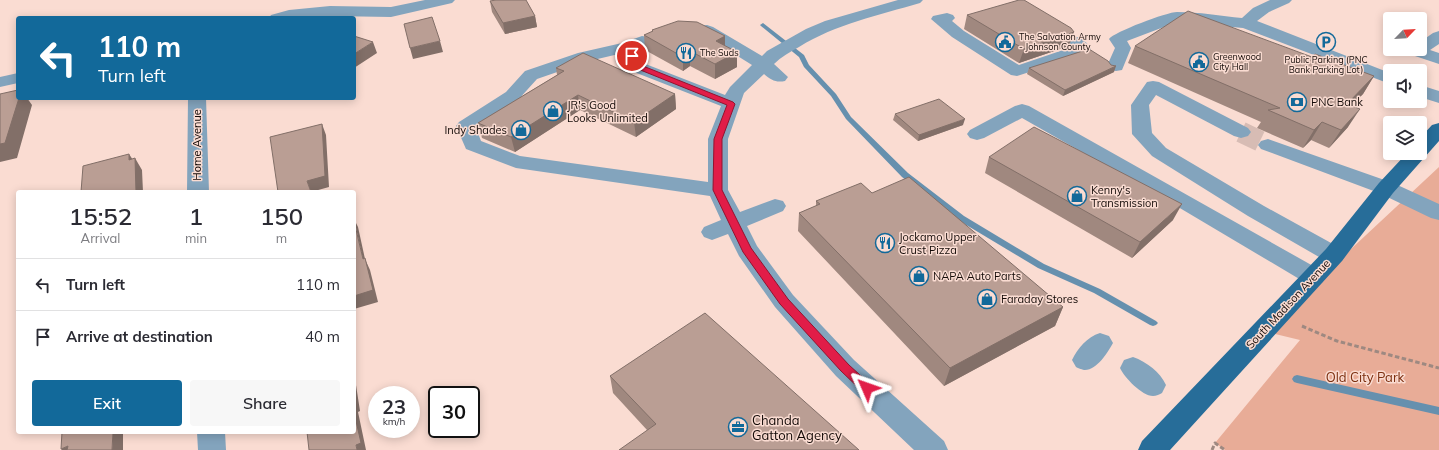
<!DOCTYPE html>
<style>
body{margin:0;font-family:Mulish,sans-serif;background:#f7f7f7;color:#2b2b33;height:100vh;display:flex;flex-direction:column;font-size:15px;white-space:nowrap}
*{box-sizing:border-box;margin:0}
p{font-size:13px;color:#7c7c81}
.icon{flex:none;width:22px;height:22px;fill:none;stroke:currentColor;stroke-width:2;stroke-linecap:round;stroke-linejoin:round}
.map{position:relative;flex:1;overflow:hidden}
.side{position:absolute;left:16px;top:190px;width:340px;height:244px;display:flex;flex-direction:column;background:#fff;border-radius:4px;box-shadow:0 2px 10px #0003}
.side>*{flex:none}
.hud{position:absolute;left:16px;top:16px;width:340px;height:84px;border-radius:4px;box-shadow:0 2px 10px #0003;background:#12699a;color:#fff;overflow:hidden}
.needle{width:26px;rotate:65deg}
.tools{position:absolute;left:1383px;top:12px;display:grid;gap:8px}
.tools a{display:grid;place-items:center;width:44px;height:44px;border-radius:4px;background:#fff;box-shadow:0 2px 10px #0003;font-size:20px}
.speed{position:absolute;left:368px;top:386px;display:flex;gap:8px;font-size:20px;font-weight:700;text-align:center}
.speed>*{display:grid;place-content:center;width:52px;height:52px;border-radius:50%;background:#fff;box-shadow:0 2px 10px #0003;line-height:1}
.speed small{font-size:10px;font-weight:400}
.speed .limit{border:2px solid #111;border-radius:6px;background:#fff;color:#111}
.pin{position:absolute;display:grid;place-items:center;width:34px;height:34px;color:#fff;margin:-17px;border:2px solid #fff;border-radius:50%;box-shadow:0 1px 4px #0007}
.me{position:absolute;width:44px;margin:-22px;rotate:313deg;stroke-linejoin:round;filter:drop-shadow(0 0 3px #0008)}
.turn{display:flex;align-items:center;gap:14px;height:84px;padding:0 16px;font-size:18px}
.turn .icon{width:52px;height:52px;stroke-width:2.5}
.turn b{display:block;font-size:28px;line-height:34px}
.eta{display:flex;justify-content:space-evenly;align-items:center;height:68px;text-align:center}
.eta b{font-size:24px;font-weight:600;line-height:28px}
.action{display:flex;gap:8px;margin-top:auto;padding:8px 16px}
.action a{flex:1;height:46px;border-radius:4px;background:#12699a;color:#fff;font-size:16px;font-weight:600;line-height:46px;text-align:center}
.action a+a{background:#f7f7f7;color:#2b2b33}
ul{padding:0;list-style:none}
li{display:flex;align-items:center;gap:12px;height:52px;padding:0 16px;border-top:1px solid #e1e1e2}
li div{flex:1}
li b{display:block;font-size:15px}
li em{font-style:normal}
.map>svg:first-child{display:block}
.green{fill:#e8ac97}
.lines{fill:none;stroke-linecap:round;stroke-linejoin:round}
.stream{fill:#6690ae;fill-rule:evenodd}
.minor-tunnel{stroke:#d7bcb4;stroke-width:21;stroke-dasharray:21 10;stroke-linecap:butt}
.path{stroke:#9e8981;stroke-width:3;stroke-dasharray:4.5 2.5;stroke-linecap:butt}
.minor{fill:#83a4bd;fill-rule:evenodd}
.major{fill:#276d99;fill-rule:evenodd}
.wall{fill:#a0887f}
.shaded-wall{fill:#826f68}
.building{fill:#ba9e94;stroke:#826f68}
.route{fill:#e11d48;stroke:#92132f}
.labels{text-anchor:middle;stroke-width:3;stroke-linejoin:round;paint-order:stroke}
.far-poi-label{font-size:9px;fill:#130a07;stroke:#fadcd2;text-anchor:start}
.poi-label{font-size:11px;fill:#130a07;stroke:#fadcd2;text-anchor:start}
.street-label{font-size:11px;fill:#130a07;stroke:#fadcd2}
.near-park-label{font-size:13px;fill:#7c2f0f;stroke:#fadcd2}
.near-poi-label{font-size:13px;fill:#130a07;stroke:#fadcd2;text-anchor:start}
</style>
<div class="map">
<svg width="1439" height="450" viewBox="0 0 1439 450">
<rect width="100%" height="100%" fill="#fadcd2"/>
<!-- green -->
<path class="green" d="M1439 167V450H1225L1215 443 1300 340 1263 331Z"/>
<g class="lines">
<!-- stream -->
<path class="stream" d="M763 23 804 55 809 65 836 94 851 117 908 173 964 216 1044 264 1100 289 1156 321 1158 323 1156 325 1153 326 1150 325 1094 293 1038 268 958 220 902 177 846 119 831 96 804 67 799 57 761 26 760 25Z
M1297 375 1439 407V415L1297 383 1294 382 1292 379 1294 376Z"/>
<!-- minor-tunnel -->
<path class="minor-tunnel" d="M1241 132 1268 145"/>
<!-- path -->
<path class="path" d="M1302 326 1337 341 1439 368
M1212 450 1215 443 1225 450"/>
<!-- minor -->
<path class="minor" d="M425 0H455L452 3 391 17 330 16 307 18H269L271 15 289 10 330 6 391 7Z
M898 0H923L920 3C879 15 836 24 799 47 790 52 781 57 774 64L788 77 785 81C776 83 771 80 764 74L744 93 728 139V190L740 212 775 199 783 201 786 206 783 211 747 226 757 246 793 295 854 360 944 441 948 450H914L836 376 775 307 739 256 728 234 712 240 704 237 701 232 704 227 721 220 710 196 516 168 466 149 456 126 459 122 506 92 525 71 578 53 622 43 642 36 648 37 650 41 648 45 638 48 643 63 725 95 730 87 752 65 704 35 692 33 690 30 692 27 707 25 713 27 762 56 767 51 806 29 825 21ZM623 53 629 70 721 106 708 139V182L520 156 481 141 476 128 518 100 537 79 589 61Z
M1270 0H1292L1289 3 1269 12 1257 21 1390 73V84L1243 28 1177 22 1127 41 1131 48 1122 70 1116 71 1110 70 1107 66 1115 48 1109 39C1114 32 1167 12 1177 12 1199 12 1221 16 1242 18L1253 8Z
M947 13 953 15 955 18 952 21 964 31 1019 65 1072 47 1067 41 1069 37C1080 35 1086 41 1091 49L1089 53 1017 76 1011 75 952 37 931 19 933 16Z
M1439 31V44L1430 50 1439 53V64L1412 55 1410 51 1411 49H1420V42L1433 33Z
M18 73V83L0 87V77Z
M1153 81 1159 82 1248 128 1251 132 1248 136 1241 138 1234 136 1156 95 1149 105 1152 133 1166 148 1264 206 1342 249 1345 255 1342 261 1334 263 1326 261 1248 216 1152 156 1132 134 1131 105 1147 82Z
M1420 85 1439 91V103L1420 97Z
M188 98H206L209 192H187Z
M1022 104 1029 106 1322 271 1326 277 1322 283 1314 286 1306 283 1168 201 1022 118 984 138 977 140 970 138 967 134 970 130 1015 106Z
M1268 139 1393 183 1439 204V220L1431 218 1379 193 1261 149 1258 145 1261 141Z
M1100 333 1109 336 1113 343C1108 352 1097 370 1085 370 1083 370 1078 368 1076 367L1072 360C1078 348 1087 337 1100 333Z
M1133 357C1147 362 1160 372 1166 385L1162 393C1160 394 1156 396 1153 396 1142 396 1124 377 1120 368L1124 360Z
M197 432H225L226 450H198Z"/>
<!-- major -->
<path class="major" d="M1439 123V141L1393 193 1342 261 1170 450H1138L1142 441 1326 249 1379 183 1407 153H1420V138L1432 125Z"/>
</g>
<!-- wall -->
<path class="wall" d="M490 1 535 16 537 27 505 34 492 12Z
M967 15 1069 46 1019 63 964 29Z
M652 30 725 36V46L737 67 715 79 690 66 683 71 645 50 644 35 652 32Z
M1135 46 1312 57 1374 76 1363 94 1351 105 1348 127 1329 148 1311 140 1303 148 1257 128 1261 122 1128 63Z
M556 68 675 94 676 109 636 137 580 110 515 152 482 138 478 123 557 75Z
M1029 68 1114 72 1063 96 1027 74Z
M895 114 963 125 918 141 893 120Z
M989 157 1173 220 1132 258 985 173Z
M872 193 1063 307 1055 326 944 386 798 231 799 213 816 206V201Z
M610 376 859 450 647 430 613 393Z"/>
<!-- shaded-wall -->
<path class="shaded-wall" d="M535 16 537 27 505 34 503 23Z
M1074 32 1069 46 1019 63 1024 49Z
M725 36V51L716 41Z
M440 41 443 52 413 59 410 48Z
M373 42 377 53 354 68V54Z
M690 51V66L683 71V57Z
M737 52V67L715 79V64Z
M1116 66 1114 72 1063 96 1065 90Z
M1374 76 1363 94 1336 122 1347 104Z
M675 94 676 109 636 137 634 122Z
M578 95 580 110 515 152 511 137Z
M19 98H27L32 105 17 158 0 162V144Z
M1360 109 1348 127 1329 148 1341 130Z
M965 119 963 125 918 141 919 135Z
M1322 122 1311 140 1303 148 1314 130Z
M322 124 326 135 329 187 311 192 307 181Z
M129 154 135 163V158L142 170 143 192H136L129 160Z
M1182 204 1173 220 1132 258 1140 242Z
M354 219 358 227 365 259 370 270 378 302 354 309V296L363 259Z
M1063 307 1055 326 944 386 950 368Z
M354 372 360 411 358 412 366 450H357L356 445 354 412Z
M113 432H123V450H112Z
M68 446 72 450H62L61 449Z"/>
<!-- building -->
<path class="building" d="M496 0H526L535 16 503 23 490 1Z
M1019 0H1024L1071 28 1074 32 1024 49 967 15Z
M1188 11 1312 57 1315 54 1374 76 1347 104 1360 109 1341 130 1322 122 1314 130 1268 110 1280 108 1135 46Z
M432 17 440 41 410 48 404 24Z
M678 21 697 22 725 36 716 41 737 52 715 64 690 51 683 57 644 35 653 31 652 30Z
M354 36 373 42 354 54Z
M1089 49 1108 61 1111 65 1116 66 1065 90 1029 68Z
M583 53 675 94 634 122 578 95 511 137 478 123 564 71 556 68Z
M18 90V98H19L5 143 0 144V94Z
M939 99 965 119 919 135 895 114Z
M322 124 325 176 307 181 311 192H278L270 137Z
M1034 127 1182 204 1140 242 989 157Z
M129 154V160L135 158 136 192H81L83 166Z
M909 177 1063 307 950 368 799 213 820 204 816 201 861 183 872 193Z
M354 221 363 259 365 258 373 290 354 296Z
M705 313 859 450H619L656 424 610 376Z
M354 412 361 443 356 445 357 450H309L307 432H354Z
M62 432H113L112 450H67L68 446 61 449Z"/>
<!-- route -->
<path class="route" d="M632 54 636 56 638 64 733 102 735 104 722 139V190L751 248 788 299 849 365 871 385 873 388 871 392 867 393 863 392 841 371 780 304 743 252 713 190 714 139 727 105 633 67 629 56Z"/>
<!-- icons -->
<defs>
<g id="civic-ring" transform="scale(1)"><circle r="9.5" fill="#fadcd2" stroke="#12699a" stroke-width="1.5"/><path d="M-.6-6.5H3V-4.5H.6V-3L4-1V1h2V6H-6V1h2V-1L-.6-3ZM-1.2 2.5V6h2.4V2.5Z" fill="#12699a"/></g>
<g id="parking-ring" transform="scale(1)"><circle r="9.5" fill="#fadcd2" stroke="#12699a" stroke-width="1.5"/><path d="M-3.5-5.5H1a3.5 3.5 0 0 1 0 7H-1V5.5H-3.5ZM-1-3.4V-.6H.8a1.4 1.4 0 0 0 0-2.8Z" fill="#12699a"/></g>
<g id="restaurant-ring" transform="scale(1)"><circle r="9.5" fill="#fadcd2" stroke="#12699a" stroke-width="1.5"/><path d="M-5-6h1v4h1v-4h1v4h1v-4h1v5L-1.5 .5V6h-2V.5L-5-1ZM5-6V6H3V1.5H1.5Q1.5-4 5-6Z" fill="#12699a"/></g>
<g id="bank-ring" transform="scale(1)"><circle r="9.5" fill="#fadcd2" stroke="#12699a" stroke-width="1.5"/><path d="M-6-4H6V4H-6ZM0-2.3a2.3 2.3 0 1 0 0 4.6a2.3 2.3 0 1 0 0-4.6Z" fill="#12699a"/></g>
<g id="shop-ring" transform="scale(1)"><circle r="9.5" fill="#fadcd2" stroke="#12699a" stroke-width="1.5"/><path d="M-5-2.5h2.3a2.7 3.5 0 0 1 5.4 0H5L5.5 6h-11ZM-1.5-2.5h3a1.5 2.3 0 0 0-3 0Z" fill="#12699a"/></g>
<g id="office-ring" transform="scale(1)"><circle r="9.5" fill="#fadcd2" stroke="#12699a" stroke-width="1.5"/><path d="M-6-3h4V-5.5h4V-3h4V5H-6ZM-1-4.5V-3h2v-1.5ZM-6 0V1H6V0Z" fill="#12699a"/></g>
</defs>
<g fill-rule="evenodd">
<use href="#civic-ring" x="1005" y="42"/>
<use href="#parking-ring" x="1326" y="42"/>
<use href="#restaurant-ring" x="686" y="53"/>
<use href="#civic-ring" x="1199" y="62"/>
<use href="#bank-ring" x="1297" y="102"/>
<use href="#shop-ring" x="553" y="111"/>
<use href="#shop-ring" x="521" y="130"/>
<use href="#shop-ring" x="1077" y="196"/>
<use href="#restaurant-ring" x="885" y="243"/>
<use href="#shop-ring" x="919" y="276"/>
<use href="#shop-ring" x="987" y="299"/>
<use href="#office-ring" x="738" y="427"/>
</g>
<g class="labels">
<!-- far-poi labels -->
<g class="far-poi-label">
<text x="1019" y="40">The Salvation Army<tspan x="1019" dy="10">- Johnson County</tspan></text>
<text x="700" y="56">The Suds</text>
<text x="1213" y="60">Greenwood<tspan x="1213" dy="10">City Hall</tspan></text>
<text x="1326" y="63" text-anchor="middle">Public Parking (PNC<tspan x="1326" dy="10">Bank Parking Lot)</tspan></text>
</g>
<!-- poi labels -->
<g class="poi-label">
<text x="1311" y="106">PNC Bank</text>
<text x="567" y="109">JR's Good<tspan x="567" dy="13">Looks Unlimited</tspan></text>
<text x="507" y="134" text-anchor="end">Indy Shades</text>
<text x="1091" y="194">Kenny's<tspan x="1091" dy="13">Transmission</tspan></text>
<text x="899" y="241">Jockamo Upper<tspan x="899" dy="13">Crust Pizza</tspan></text>
<text x="933" y="280">NAPA Auto Parts</text>
<text x="1001" y="303">Faraday Stores</text>
</g>
<!-- street labels -->
<g class="street-label">
<text transform="translate(197 145) rotate(-90)" y="4">Home Avenue</text>
<text transform="translate(1288 304) rotate(-47)" y="4">South Madison Avenue</text>
</g>
<!-- near-park labels -->
<g class="near-park-label">
<text x="1365" y="382">Old City Park</text>
</g>
<!-- near-poi labels -->
<g class="near-poi-label">
<text x="752" y="425">Chanda<tspan x="752" dy="15">Gatton Agency</tspan></text>
</g>
</g>
</svg>
<div class="tools">
<a><svg class="needle" viewBox="-14 -14 28 28"><path d="M0-13l5 13h-10z" fill="#e53935"/><path d="M0 13l5-13h-10z" fill="#7c7c81"/></svg></a>
<a><svg class="icon" aria-label="sound" viewBox="0 0 24 24"><path d="M4 9h4l5-4v14l-5-4H4zM17 9q2 3 0 6"/></svg></a>
<a><svg class="icon" aria-label="layers" viewBox="0 0 24 24"><path d="M12 4l9 5-9 5-9-5zM3 14l9 5 9-5"/></svg></a>
</div>
<div class="speed"><div>23<small>km/h</small></div><div class="limit">30</div></div>
<div class="pin" style="left:632px;top:56px;background:#d93025"><svg class="icon" aria-label="arrive" viewBox="0 0 24 24"><path d="M6 21V4h12l-3 4 3 4H6"/></svg></div>
<svg class="me" style="left:867px;top:388px" viewBox="-20 -20 40 40"><path d="M0-17L14 15 0 8-14 15z" fill="#e11d48" stroke="#fff" stroke-width="4"/></svg>
<div class="hud">
<div class="turn"><svg class="icon" aria-label="left" viewBox="0 0 24 24"><path d="M17 20v-9H6M10 6l-5 5 5 5"/></svg><div><b>110 m</b>Turn left</div></div>
</div>
<section class="side">
<div class="eta">
<div><b>15:52</b><p>Arrival</p></div>
<div><b>1</b><p>min</p></div>
<div><b>150</b><p>m</p></div>
</div>
<ul>
<li><svg class="icon" aria-label="left" viewBox="0 0 24 24"><path d="M17 20v-9H6M10 6l-5 5 5 5"/></svg><div><b>Turn left</b></div><em>110 m</em></li>
<li><svg class="icon" aria-label="arrive" viewBox="0 0 24 24"><path d="M6 21V4h12l-3 4 3 4H6"/></svg><div><b>Arrive at destination</b></div><em>40 m</em></li>
</ul>
<div class="action"><a>Exit</a><a>Share</a></div>
</section>
</div>
